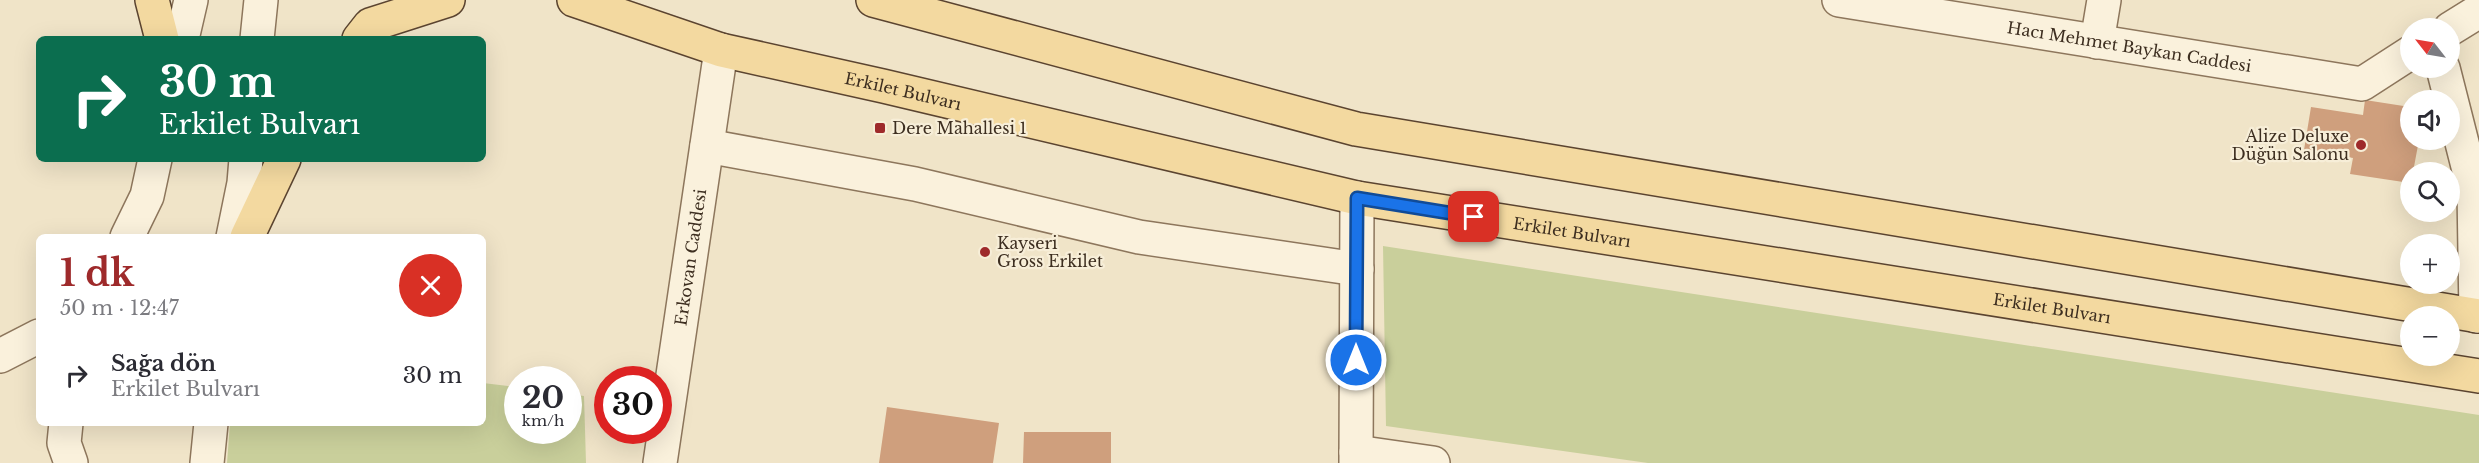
<!DOCTYPE html>
<html lang="tr">
<meta charset="utf-8">
<style>
body{margin:0;font-family:"Libre Baskerville",serif;background:#f7f7f7;color:#2b2b33;height:100vh;display:flex;flex-direction:column;font-size:22px;white-space:nowrap}
*{box-sizing:border-box;margin:0}
p{font-size:20px;color:#7c7c81}
.icon{flex:none;width:33px;height:33px;fill:none;stroke:currentColor;stroke-width:2;stroke-linecap:round;stroke-linejoin:round}
.map{position:relative;flex:1;overflow:hidden}
.panel{position:absolute;left:36px;top:234px;width:450px;height:192px;display:flex;flex-direction:column;background:#fff;border-radius:9px;box-shadow:0 6px 24px #0002}
.panel>*{flex:none}
.hud{position:absolute;left:36px;top:36px;width:450px;height:126px;border-radius:9px;box-shadow:0 6px 24px #0002;background:#0b6e4f;color:#fff;overflow:hidden}
.needle{width:39px;rotate:301deg}
.controls{position:absolute;left:2400px;top:18px;display:grid;gap:12px}
.controls a{display:grid;place-items:center;width:60px;height:60px;border-radius:50%;background:#fff;box-shadow:0 6px 24px #0002;font-size:30px}
.speed{position:absolute;left:504px;top:366px;display:flex;gap:12px;font-size:30px;font-weight:700;text-align:center}
.speed>*{display:grid;place-content:center;width:78px;height:78px;border-radius:50%;background:#fff;box-shadow:0 6px 24px #0002;line-height:1}
.speed small{font-size:15px;font-weight:400}
.speed .limit{border:9px solid #d22;background:#fff;color:#111}
.pin{position:absolute;display:grid;place-items:center;width:51px;height:51px;color:#fff;margin:-26px;border-radius:12px;box-shadow:0 3px 9px #0006}
.me{position:absolute;width:66px;margin:-33px;rotate:0deg;stroke-linejoin:round;filter:drop-shadow(0 0 4px #0008)}
.turn{display:flex;align-items:center;gap:21px;height:126px;padding:0 24px;font-size:27px}
.turn .icon{width:78px;height:78px;stroke-width:2.5}
.turn b{display:block;font-size:42px;line-height:51px}
.round{display:grid;place-items:center;flex:none;width:63px;height:63px;border-radius:32px;background:#f7f7f7}
.overview{display:flex;align-items:center;justify-content:space-between;height:102px;padding:0 24px}
h1{font-size:36px;font-weight:700;line-height:45px;color:#9e2a2b}
ul{padding:0;list-style:none}
li{display:flex;align-items:center;gap:18px;height:78px;padding:0 24px}
li div{flex:1}
li b{display:block;font-size:22px}
li em{font-style:normal}
.map>svg:first-child{display:block}
.green{fill:#c9cf9b}
.building{fill:#cf9f7d}
.lines{fill:none;stroke-linecap:round;stroke-linejoin:round}
.minor-casing{stroke:#8d765c;stroke-width:36}
.major-casing{stroke:#5b4430;stroke-width:36}
.minor{stroke:#faf1dc;stroke-width:33}
.major{stroke:#f3d9a0;stroke-width:33}
.route-casing{stroke:#114b97;stroke-width:15}
.route{stroke:#1a73e8;stroke-width:10}
.poi-dot{fill:#9e2a2b;stroke:#f7eed8;stroke-width:2}
.labels{text-anchor:middle;stroke-width:4.5;stroke-linejoin:round;paint-order:stroke}
.street-label{font-size:16px;fill:#3d2e20;stroke:#f7eed8}
.poi-label{font-size:16px;fill:#3d2e20;stroke:#f7eed8;text-anchor:start}
</style>
<div class="map">
<svg width="2479" height="463" viewBox="0 0 2479 463">
<rect width="100%" height="100%" fill="#f0e4c8"/>
<!-- green -->
<path class="green" d="M1383 246 2479 415V463H1648L1386 426Z
M483 383 517 387 518 430H568L569 394 584 396 586 463H227L230 423H483Z"/>
<!-- building -->
<path class="building" d="M2365 100 2410 107V140H2419L2413 172H2410V183L2350 174 2353 158 2304 150 2311 107 2363 115Z
M887 407 999 423 993 463H879Z
M1024 432H1111V463H1023Z"/>
<g class="lines">
<!-- minor casing -->
<g class="minor-casing">
<g id="minor">
<path id="s1" d="M1839 0 2362 84 2410 53"/>
<path d="M2450 29 2479 11"/>
<path d="M182 39 191 0"/>
<path d="M257 39 261 0"/>
<path d="M2097 42 2104 0"/>
<path d="M2443 68 2474 190 2476 316"/>
<path d="M707 146 915 184 1139 237 1357 269"/>
<path d="M127 237 147 196 155 159"/>
<path d="M233 237 244 183 246 159"/>
<path d="M0 356 39 336"/>
<path d="M66 423 64 443 71 463"/>
<path d="M1356 452 1433 463"/>
<path d="M207 463 211 423"/>
<path id="s2" d="M660 463 721 50"/>
<path d="M1356 463 1357 198"/>
</g>
</g>
<!-- major casing -->
<g class="major-casing">
<g id="major">
<path d="M152 0 162 39"/>
<path id="s3" d="M574 0 721 50 883 86 1357 198 2479 376"/>
<path d="M873 0 1356 129 2479 316"/>
<path d="M359 39 370 25 448 0"/>
<path d="M247 237 284 159"/>
</g>
</g>
<!-- minor -->
<use href="#minor" class="minor"/>
<!-- major -->
<use href="#major" class="major"/>
</g>
<g class="lines">
<!-- route casing -->
<g class="route-casing">
<path id="route" d="M1356 360 1357 198 1474 217"/>
</g>
<!-- route -->
<use href="#route" class="route"/>
</g>
<!-- markers -->
<g class="poi-dot">
<rect x="874" y="122" width="12" height="12" rx="3"/>
<circle cx="2361" cy="145" r="6"/>
<circle cx="985" cy="252" r="6"/>
</g>
<g class="labels">
<!-- street labels -->
<g class="street-label">
<text dy="6" stroke="none"><textPath href="#s1" startOffset="294">Hacı Mehmet Baykan Caddesi</textPath></text>
<text dy="6" stroke="none"><textPath href="#s3" startOffset="342">Erkilet Bulvarı</textPath></text>
<text dy="6" stroke="none"><textPath href="#s3" startOffset="1026">Erkilet Bulvarı</textPath></text>
<text dy="6" stroke="none"><textPath href="#s2" startOffset="208">Erkovan Caddesi</textPath></text>
<text dy="6" stroke="none"><textPath href="#s3" startOffset="1512">Erkilet Bulvarı</textPath></text>
</g>
<!-- poi labels -->
<g class="poi-label">
<text x="892" y="134">Dere Mahallesi 1</text>
<text x="2349" y="142" text-anchor="end">Alize Deluxe<tspan x="2349" dy="18">Düğün Salonu</tspan></text>
<text x="997" y="249">Kayseri<tspan x="997" dy="18">Gross Erkilet</tspan></text>
</g>
</g>
</svg>
<div class="controls">
<a><svg class="needle" viewBox="-14 -14 28 28"><path d="M0-13l5 13h-10z" fill="#e53935"/><path d="M0 13l5-13h-10z" fill="#7c7c81"/></svg></a>
<a><svg class="icon" aria-label="sound" viewBox="0 0 24 24"><path d="M4 9h4l5-4v14l-5-4H4zM17 9q2 3 0 6"/></svg></a>
<a><svg class="icon" aria-label="search" viewBox="0 0 24 24"><circle cx="10" cy="10" r="6"/><path d="M15 15l6 6"/></svg></a>
<a>+</a>
<a>−</a>
</div>
<div class="speed"><div>20<small>km/h</small></div><div class="limit">30</div></div>
<div class="pin" style="left:1474px;top:217px;background:#d93025"><svg class="icon" aria-label="arrive" viewBox="0 0 24 24"><path d="M6 21V4h12l-3 4 3 4H6"/></svg></div>
<svg class="me" style="left:1356px;top:360px" viewBox="-20 -20 40 40"><circle r="17" fill="#1a73e8" stroke="#fff" stroke-width="3"/><path d="M0-11L8 9 0 5-8 9z" fill="#fff"/></svg>
<div class="hud">
<div class="turn"><svg class="icon" aria-label="right" viewBox="0 0 24 24"><path d="M7 20v-9h11M14 6l5 5-5 5"/></svg><div><b>30 m</b>Erkilet Bulvarı</div></div>
</div>
<section class="panel">
<div class="overview"><div><h1>1 dk</h1><p>50 m · 12:47</p></div><a class="round" style="background:#d93025;color:#fff"><svg class="icon" aria-label="close" viewBox="0 0 24 24"><path d="M6 6l12 12M18 6L6 18"/></svg></a></div>
<ul>
<li><svg class="icon" aria-label="right" viewBox="0 0 24 24"><path d="M7 20v-9h11M14 6l5 5-5 5"/></svg><div><b>Sağa dön</b><p>Erkilet Bulvarı</p></div><em>30 m</em></li>
</ul>
</section>
</div>
